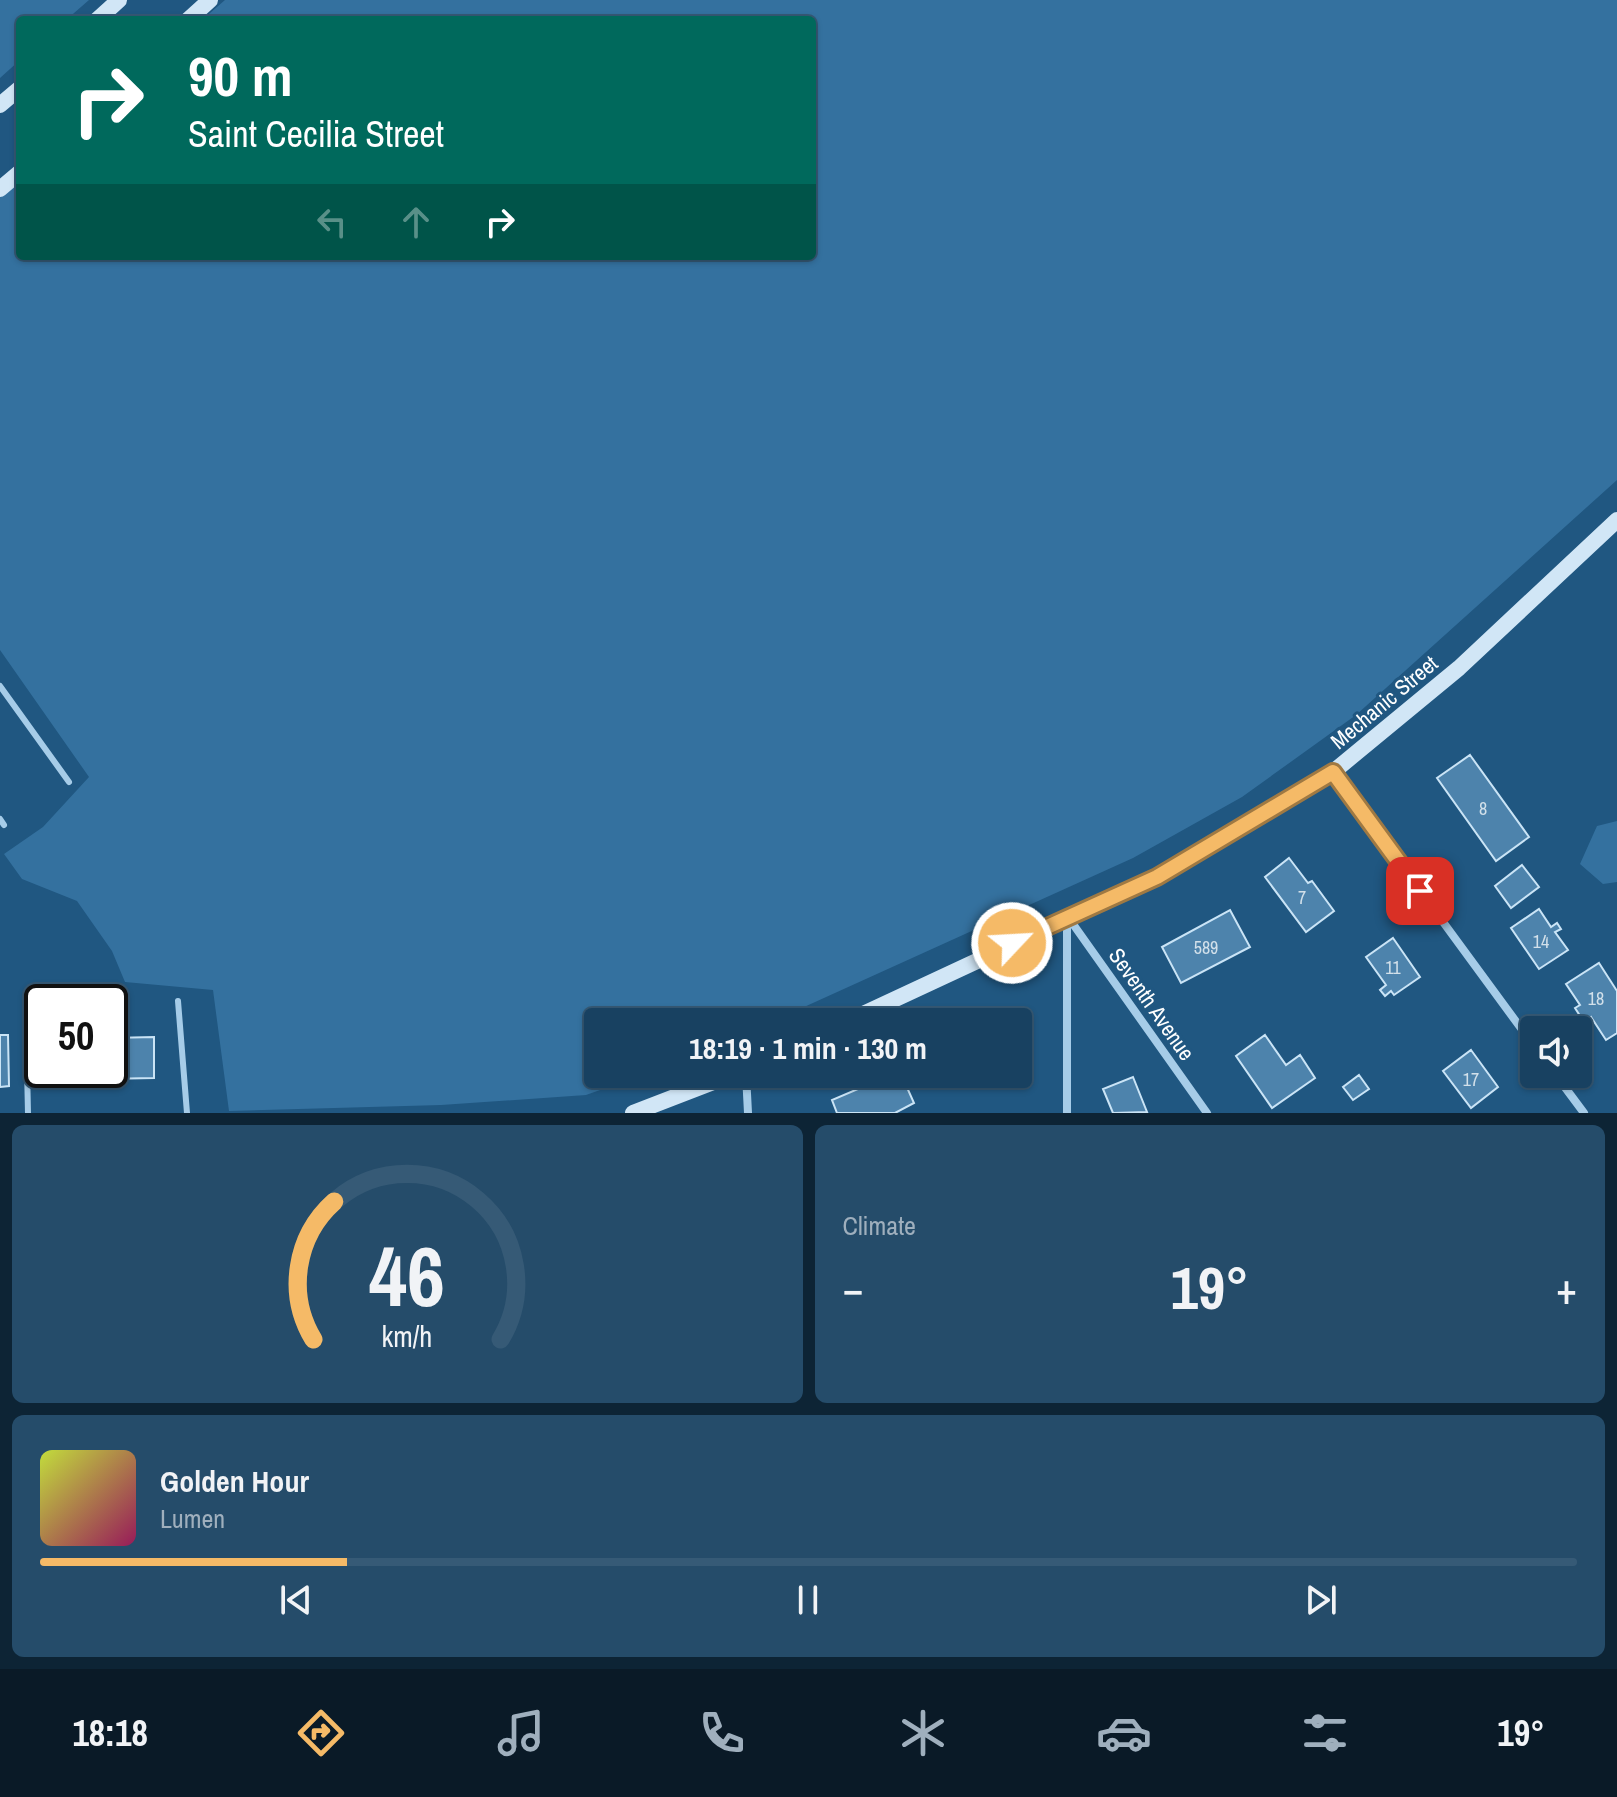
<!DOCTYPE html>
<html lang="en">
<head>
<meta charset="utf-8">
<style>
  :root { --surface:#184161; --page:#254c6a; --text:#f1f3f6; --muted:#9fafbd; --line:#365a76; --accent:#f5ba67 }
  body { margin:0; font-family:"Archivo Narrow",sans-serif; background:var(--page); color:var(--text); height:100vh; display:flex; flex-direction:column; font-size:30px; white-space:nowrap }
  * { box-sizing:border-box; margin:0 }
  p { font-size:26px; color:var(--muted) }
  .icon { flex:none; width:44px; height:44px; fill:none; stroke:currentColor; stroke-width:2; stroke-linecap:round; stroke-linejoin:round }
  .map { position:relative; height:1113px; overflow:hidden }
  .side { display:flex; flex-direction:column; gap:12px; padding:12px; background:#0d2435; flex:1 }
  .side>* { flex:none }
  .top-card { position:absolute; left:16px; top:16px; width:800px; height:244px; border-radius:8px; box-shadow:0 2px 6px #0004,0 0 0 2px var(--line); background:#00695c; color:#fff; overflow:hidden }
  .buttons { position:absolute; left:1520px; top:1016px; display:grid; gap:16px }
  .buttons a { display:grid; place-items:center; width:72px; height:72px; border-radius:8px; background:var(--surface); box-shadow:0 2px 6px #0004,0 0 0 2px var(--line); font-size:40px }
  .speed { position:absolute; left:24px; top:984px; display:flex; gap:16px; font-size:40px; font-weight:700; text-align:center }
  .speed>* { display:grid; place-content:center; width:104px; height:104px; border-radius:50%; background:var(--surface); box-shadow:0 2px 6px #0004,0 0 0 2px var(--line); line-height:1 }
  .speed .limit { border:4px solid #111; border-radius:12px; background:#fff; color:#111 }
  .pin { position:absolute; display:grid; place-items:center; width:68px; height:68px; color:#fff; margin:-34px; border-radius:16px; box-shadow:0 4px 12px #0006 }
  .me { position:absolute; width:88px; margin:-44px; rotate:65deg; stroke-linejoin:round; filter:drop-shadow(0 0 6px #0008) }
  .turn { display:flex; align-items:center; gap:28px; height:168px; padding:0 40px; font-size:36px }
  .turn .icon { width:104px; height:104px; stroke-width:2.5 }
  .turn b { display:block; font-size:56px; line-height:68px }
  .lanes { display:flex; align-items:center; height:76px; padding:0 40px; background:#0003; justify-content:center; gap:40px; direction:ltr }
  .lanes .off { opacity:.35 }
  .big { font-size:60px; font-weight:700; line-height:1.1 }
  .side .card { flex:1; display:flex; flex-direction:column; justify-content:center; gap:12px; min-width:0; padding:0 28px; border-radius:12px; background:var(--page) }
  .side .dial { align-items:center; gap:0 }
  .dial svg { height:208px; overflow:visible; fill:none; stroke:var(--line); stroke-width:7; stroke-linecap:round; text-anchor:middle }
  .dial text { fill:var(--text); stroke:none }
  .song { display:flex; align-items:center; gap:24px }
  .cover { width:96px; height:96px; border-radius:12px; background:linear-gradient(135deg,hsl(70 70% 55%),hsl(330 70% 35%)) }
  .played { height:8px; border-radius:4px; background:linear-gradient(90deg,var(--accent) 20%,var(--line) 20%) }
  .keys { display:flex; justify-content:space-around; direction:ltr }
  .heat { display:flex; justify-content:space-between; align-items:center; font-size:44px; direction:ltr }
  .side .tiles { flex:1; display:grid; gap:12px; grid-template-columns:1fr 1fr }
  .card:last-child { grid-column:span 2 }
  .trip { position:absolute; left:584px; top:1008px; width:448px; height:80px; border-radius:8px; background:var(--surface); box-shadow:0 2px 6px #0004,0 0 0 2px var(--line); font-weight:700; line-height:80px; text-align:center }
  .tab-bar { display:flex; height:128px; justify-content:space-around; align-items:center; background:#0a1a27; color:var(--muted) }
  .tab-bar .icon { width:56px; height:56px }
  .tab-bar .selected { color:var(--accent) }
  .tab-bar b { font-size:36px; color:var(--text) }
  .map>svg:first-child { display:block }
  .green { fill:#34719f }
  .building { fill:#4d83ac; stroke:#cae4f6; stroke-width:2 }
  .lines { fill:none; stroke-linecap:round; stroke-linejoin:round }
  .service { stroke:#a6cce8; stroke-width:6 }
  .minor { stroke:#a6cce8; stroke-width:8 }
  .secondary { stroke:#d1e6f6; stroke-width:16 }
  .route-casing { stroke:#9f7943; stroke-width:20 }
  .route { stroke:#f5ba67; stroke-width:14 }
  .labels { text-anchor:middle; dominant-baseline:central; stroke-width:6; stroke-linejoin:round; paint-order:stroke }
  .number-label { font-size:18px; fill:#d2e0ea }
  .street-label { font-size:22px; fill:#fff; stroke:#205781 }
</style>
</head>
<body>
<div class="map">
<svg width="1617" height="1113" viewBox="0 0 1617 1113">
  <rect width="100%" height="100%" fill="#205781"/>
  <path class="green" d="M 0,0 L 89,0 L 66,20 L 20,20 L 20,60 L 0,78 Z
    M 225,0 L 1617,0 L 1617,480 L 1356,715 L 1242,797 L 1133,858 L 771,1022 L 598,1022 L 598,1074 L 645,1074 L 586,1095 L 441,1105 L 229,1111 L 213,990 L 125,982 L 112,951 L 77,901 L 22,879 L 4,854 L 43,827 L 89,777 L 0,650 L 0,197 L 20,179 L 20,256 L 812,256 L 812,20 L 202,20 Z
    M 1617,821 L 1617,882 L 1603,884 L 1580,864 L 1597,826 Z"/>
  <path class="building" d="M 1470,755 L 1529,837 L 1496,861 L 1437,778 Z
    M 1289,858 L 1308,883 L 1312,881 L 1334,911 L 1306,932 L 1265,877 Z
    M 1522,865 L 1539,887 L 1511,908 L 1495,886 Z
    M 1539,909 L 1551,927 L 1557,923 L 1561,929 L 1555,932 L 1568,950 L 1539,969 L 1511,928 Z
    M 1230,910 L 1250,947 L 1181,983 L 1162,947 Z
    M 1393,938 L 1420,977 L 1394,995 L 1391,991 L 1385,996 L 1380,990 L 1386,985 L 1366,957 Z
    M 1599,963 L 1617,991 L 1617,1033 L 1606,1040 L 1591,1017 L 1584,1022 L 1575,1008 L 1580,1005 L 1566,984 Z
    M 0,1035 L 8,1035 L 9,1086 L 0,1087 Z
    M 1265,1035 L 1286,1065 L 1300,1055 L 1315,1078 L 1272,1108 L 1236,1056 Z
    M 154,1037 L 154,1078 L 103,1079 L 104,1083 L 65,1084 L 64,1070 L 110,1070 L 110,1038 Z
    M 1471,1050 L 1498,1087 L 1471,1108 L 1443,1071 Z
    M 893,1074 L 901,1074 L 914,1103 L 895,1113 L 837,1113 L 832,1100 Z
    M 1359,1075 L 1369,1089 L 1353,1100 L 1343,1087 Z
    M 1133,1077 L 1147,1112 L 1113,1113 L 1103,1089 Z"/>
  <g class="lines">
    <path class="service" d="M 0,686 L 69,782
      M 0,819 L 4,825
      M 178,1001 L 187,1113
      M 26,1021 L 28,1113"/>
    <path class="minor" d="M 1333,772 L 1534,1046
      M 1068,917 L 1207,1113
      M 746,1074 L 748,1113
      M 1555,1074 L 1584,1113
      M 1067,1113 L 1067,918"/>
    <path class="secondary" d="M 97,20 L 119,0
      M 188,20 L 210,0
      M 0,105 L 20,88
      M 0,189 L 20,172
      M 846,1022 L 1157,877 L 1333,772 L 1459,668 L 1617,520
      M 633,1113 L 734,1074"/>
  </g>
  <g class="lines">
    <defs>
      <path id="route" d="M 1012,943 L 1157,877 L 1333,772 L 1420,891"/>
    </defs>
    <use href="#route" class="route-casing"/>
    <use href="#route" class="route"/>
  </g>
  <g class="labels">
    <g class="number-label">
      <text x="1483" y="808">8</text>
      <text x="1302" y="897">7</text>
      <text x="1541" y="941">14</text>
      <text x="1206" y="947">589</text>
      <text x="1393" y="967">11</text>
      <text x="1596" y="998">18</text>
      <text x="1471" y="1079">17</text>
    </g>
    <g class="street-label">
      <text transform="translate(1384 702) rotate(-40)">Mechanic Street</text>
      <text transform="translate(1152 1004) rotate(55)">Seventh Avenue</text>
    </g>
  </g>
</svg>
<div class="buttons">
<a><svg class="icon" aria-label="sound" viewBox="0 0 24 24"><path d="M4 9h4l5-4v14l-5-4H4zM17 9q2 3 0 6"/></svg></a>
</div>
<div class="speed"><div class="limit">50</div></div>
<div class="pin" style="left:1420px;top:891px;background:#d93025"><svg class="icon" aria-label="arrive" viewBox="0 0 24 24"><path d="M6 21V4h12l-3 4 3 4H6"/></svg></div>
<svg class="me" style="left:1012px;top:943px" viewBox="-20 -20 40 40"><circle r="17" fill="#f5ba67" stroke="#fff" stroke-width="3"/><path d="M0-11L8 9 0 5-8 9z" fill="#fff"/></svg>
<div class="trip">18:19 · 1 min · 130 m</div>
<div class="top-card">
<div class="turn"><svg class="icon" aria-label="right" viewBox="0 0 24 24"><path d="M7 20v-9h11M14 6l5 5-5 5"/></svg><div><b>90 m</b>Saint Cecilia Street</div></div>
<div class="lanes"><svg class="icon off" aria-label="left" viewBox="0 0 24 24"><path d="M17 20v-9H6M10 6l-5 5 5 5"/></svg><svg class="icon off" aria-label="ahead" viewBox="0 0 24 24"><path d="M12 20V5M6 11l6-6 6 6"/></svg><svg class="icon" aria-label="right" viewBox="0 0 24 24"><path d="M7 20v-9h11M14 6l5 5-5 5"/></svg></div>
</div>
</div>
<section class="side">
<div class="tiles">
<div class="card dial"><svg viewBox="0 0 100 80">
<path d="M14 69A42 42 0 1 1 86 69"/>
<path d="M14 69A42 42 0 0 1 22 16" stroke="#f5ba67"/>
<text x="50" y="56" font-size="32" font-weight="700">46</text>
<text x="50" y="72" font-size="11">km/h</text>
</svg></div>
<div class="card"><p>Climate</p>
<div class="heat"><a>−</a><b class="big">19°</b><a>+</a></div>
</div>
<div class="card">
<div class="song"><i class="cover"></i><div><b>Golden Hour</b><p>Lumen</p></div></div>
<div class="played"></div>
<div class="keys"><svg class="icon" aria-label="previous" viewBox="0 0 24 24"><path d="M18 5L8 12l10 7zM5 5v14"/></svg><svg class="icon" aria-label="pause" viewBox="0 0 24 24"><path d="M8 5v14M16 5v14"/></svg><svg class="icon" aria-label="next" viewBox="0 0 24 24"><path d="M6 5l10 7-10 7zM19 5v14"/></svg></div>
</div>
</div>
</section>
<nav class="tab-bar">
<b>18:18</b>
<svg class="icon selected" aria-label="directions" viewBox="0 0 24 24"><path d="M12 3l9 9-9 9-9-9zM9 14v-3h6M13 9l2 2-2 2"/></svg>
<svg class="icon" aria-label="music" viewBox="0 0 24 24"><path d="M9 18V5l10-2v13"/><circle cx="6" cy="18" r="3"/><circle cx="16" cy="16" r="3"/></svg>
<svg class="icon" aria-label="phone" viewBox="0 0 24 24"><path d="M5 4h4l2 5-3 2q2 4 5 5l2-3 5 2v4C11 20 4 13 5 4z"/></svg>
<svg class="icon" aria-label="climate" viewBox="0 0 24 24"><path d="M12 3v18M4 7l16 10M4 17L20 7"/></svg>
<svg class="icon" aria-label="car" viewBox="0 0 24 24"><path d="M5 17H2v-5l4-1 3-4h7l3 4 3 1v5h-3M9 17h6M6 11h13"/><circle cx="7" cy="17" r="2"/><circle cx="17" cy="17" r="2"/></svg>
<svg class="icon" aria-label="filters" viewBox="0 0 24 24"><path d="M4 7h16M4 17h16"/><circle cx="9" cy="7" r="2"/><circle cx="15" cy="17" r="2"/></svg>
<b>19°</b>
</nav>
</body>
</html>
